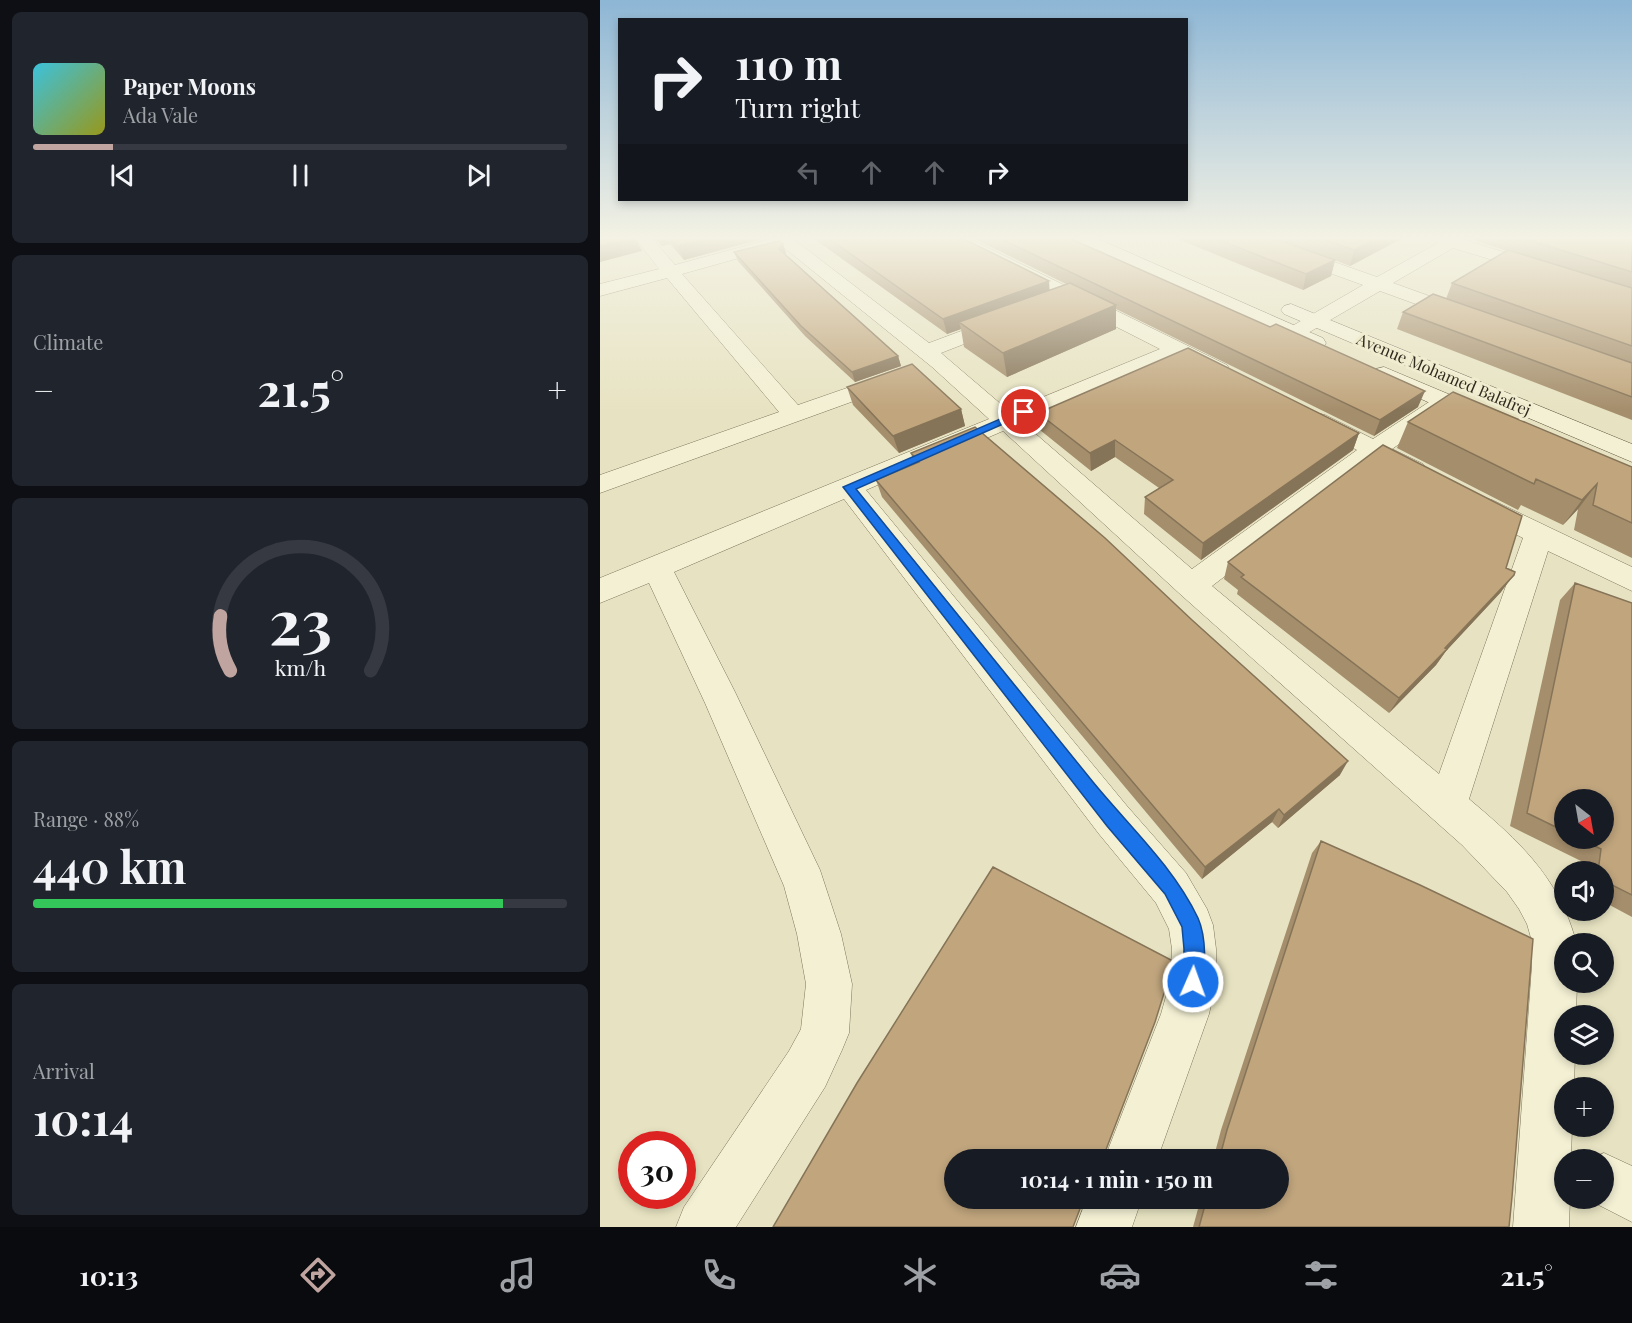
<!DOCTYPE html>
<html lang="en">
<head>
<meta charset="utf-8">
<style>
  :root { --surface:#171b24; --page:#20242c; --text:#f1f3f6; --muted:#9ea1a6; --line:#363941; --accent:#c0a49f }
  body { margin:0; font-family:"Playfair Display",serif; background:var(--page); color:var(--text); height:100vh; display:flex; flex-direction:column; font-size:22px; white-space:nowrap }
  * { box-sizing:border-box; margin:0 }
  p { font-size:20px; color:var(--muted) }
  .icon { flex:none; width:33px; height:33px; fill:none; stroke:currentColor; stroke-width:2; stroke-linecap:round; stroke-linejoin:round }
  .map { position:relative; flex:1; overflow:hidden }
  .panel { display:flex; flex-direction:column; gap:12px; padding:12px; background:#0d0f14; width:600px }
  .panel>* { flex:none }
  .banner { position:absolute; left:18px; top:18px; width:570px; height:183px; border-radius:0px; box-shadow:0 3px 9px #0003; background:#171b24; color:var(--text); overflow:hidden }
  .needle { width:39px; rotate:149deg }
  .controls { position:absolute; left:954px; top:789px; display:grid; gap:12px }
  .controls a { display:grid; place-items:center; width:60px; height:60px; border-radius:50%; background:var(--surface); box-shadow:0 3px 9px #0003; font-size:30px }
  .speed { position:absolute; left:18px; top:1131px; display:flex; gap:12px; font-size:30px; font-weight:700; text-align:center }
  .speed>* { display:grid; place-content:center; width:78px; height:78px; border-radius:50%; background:var(--surface); box-shadow:0 3px 9px #0003; line-height:1 }
  .speed .limit { border:9px solid #d22; background:#fff; color:#111 }
  .pin { position:absolute; display:grid; place-items:center; width:51px; height:51px; color:#fff; margin:-26px; border:3px solid #fff; border-radius:50%; box-shadow:0 2px 6px #0007 }
  .me { position:absolute; width:66px; margin:-33px; rotate:2deg; stroke-linejoin:round; filter:drop-shadow(0 0 4px #0008) }
  .turn { display:flex; align-items:center; gap:21px; height:126px; padding:0 18px; font-size:27px }
  .turn .icon { width:78px; height:78px; stroke-width:2.5 }
  .turn b { display:block; font-size:42px; line-height:51px }
  .lanes { display:flex; align-items:center; height:57px; padding:0 18px; background:#0003; justify-content:center; gap:30px; direction:ltr }
  .lanes .off { opacity:.35 }
  .big { font-size:45px; font-weight:700; line-height:1.1 }
  .panel .widget { flex:1; display:flex; flex-direction:column; justify-content:center; gap:9px; min-width:0; padding:0 21px; border-radius:9px; background:var(--page) }
  .panel .dial { align-items:center; gap:0 }
  .dial svg { height:156px; overflow:visible; fill:none; stroke:var(--line); stroke-width:7; stroke-linecap:round; text-anchor:middle }
  .dial text { fill:var(--text); stroke:none }
  .song { display:flex; align-items:center; gap:18px }
  .cover { width:72px; height:72px; border-radius:9px; background:linear-gradient(135deg,hsl(190 70% 55%),hsl(60 70% 35%)) }
  .played { height:6px; border-radius:3px; background:linear-gradient(90deg,var(--accent) 15%,var(--line) 15%) }
  .keys { display:flex; justify-content:space-around; direction:ltr }
  .heat { display:flex; justify-content:space-between; align-items:center; font-size:33px; direction:ltr }
  .charge { height:9px; border-radius:4px; background:linear-gradient(90deg,#34c759 88%,var(--line) 0) }
  .trip { position:absolute; left:344px; top:1149px; width:345px; height:60px; border-radius:30px; background:var(--surface); box-shadow:0 3px 9px #0003; font-weight:700; line-height:60px; text-align:center }
  .tab-bar { display:flex; height:96px; justify-content:space-around; align-items:center; background:#090b0e; color:var(--muted) }
  .tab-bar .icon { width:42px; height:42px }
  .tab-bar .on { color:var(--accent) }
  .tab-bar b { font-size:27px; color:var(--text) }
  main { display:flex; flex:1; min-height:0 }
  .map>svg:first-child { display:block }
  .lines { fill:none; stroke-linecap:round; stroke-linejoin:round }
  .street-casing { stroke:#7e755c; stroke-width:1 }
  .secondary-casing { stroke:#60563f; stroke-width:1 }
  .street { fill:#f3f0d4; fill-rule:evenodd }
  .secondary { fill:#f3f0d4; fill-rule:evenodd }
  .wall { fill:#a58e6c; fill-rule:evenodd }
  .shaded-wall { fill:#867458 }
  .building { fill:#c0a57d; stroke:#867458; stroke-width:1.5 }
  .route { fill:#1a73e8; stroke:#114b97; stroke-width:1.5 }
  .labels { text-anchor:middle; dominant-baseline:central; stroke-width:6; stroke-linejoin:round; paint-order:stroke }
  .far-street-label { font-size:16px; fill:#302a1e; stroke:#efecd0 }
</style>
</head>
<body>
<main>
<section class="panel">
<div class="widget">
<div class="song"><i class="cover"></i><div><b>Paper Moons</b><p>Ada Vale</p></div></div>
<div class="played"></div>
<div class="keys"><svg class="icon" aria-label="previous" viewBox="0 0 24 24"><path d="M18 5L8 12l10 7zM5 5v14"/></svg><svg class="icon" aria-label="pause" viewBox="0 0 24 24"><path d="M8 5v14M16 5v14"/></svg><svg class="icon" aria-label="next" viewBox="0 0 24 24"><path d="M6 5l10 7-10 7zM19 5v14"/></svg></div>
</div>
<div class="widget"><p>Climate</p>
<div class="heat"><a>−</a><b class="big">21.5°</b><a>+</a></div>
</div>
<div class="widget dial"><svg viewBox="0 0 100 80">
<path d="M14 69A42 42 0 1 1 86 69"/>
<path d="M14 69A42 42 0 0 1 9 41" stroke="#c0a49f"/>
<text x="50" y="56" font-size="32" font-weight="700">23</text>
<text x="50" y="72" font-size="11">km/h</text>
</svg></div>
<div class="widget"><p>Range · 88%</p><b class="big">440 km</b><div class="charge"></div></div>
<div class="widget"><p>Arrival</p><b class="big">10:14</b></div>
</section>
<div class="map">
<svg width="1032" height="1227" viewBox="0 0 1032 1227">
  <rect width="100%" height="100%" fill="#e7e3c2"/>
  <g class="lines">
    <defs>
      <path id="street" d="M 35,238 L 52,238 L 75,265 L 174,238 L 192,238 L 329,343 L 396,318 L 410,318 L 413,322 L 410,326 L 341,353 L 409,411 L 560,349 L 349,242 L 347,238 L 368,238 L 627,365 L 630,370 L 627,375 L 619,377 L 611,375 L 576,357 L 423,423 L 592,569 L 757,450 L 709,425 L 705,420 L 709,415 L 717,413 L 725,415 L 773,439 L 832,400 L 840,398 L 848,400 L 852,405 L 848,410 L 792,449 L 823,464 L 827,470 L 823,476 C 806,480 791,468 776,461 L 612,586 L 839,774 L 923,538 L 872,512 L 868,506 L 872,500 L 882,497 L 892,500 L 1032,567 L 1032,591 L 948,551 L 869,799 C 919,841 957,876 975,938 L 976,944 L 964,944 L 964,982 L 977,982 L 976,1016 L 964,1016 L 964,1054 L 975,1054 L 974,1088 L 964,1088 L 964,1126 L 972,1126 L 971,1160 L 964,1160 L 964,1198 L 970,1198 L 969,1227 L 913,1227 L 932,965 L 931,938 L 927,924 L 919,909 L 907,892 L 862,845 L 580,594 L 403,431 L 266,490 L 527,806 L 586,873 L 607,909 L 613,925 L 616,949 L 616,982 L 609,1014 L 557,1160 L 504,1160 L 561,1014 L 570,982 L 572,949 L 569,929 L 556,903 L 499,834 L 244,499 L 74,572 L 135,692 L 220,870 L 241,934 L 252,984 L 249,1033 L 242,1050 L 225,1087 L 136,1227 L 76,1227 L 84,1207 L 189,1051 L 201,1029 L 206,984 L 197,934 L 184,886 L 105,703 L 49,583 L 0,603 L 0,578 L 389,419 L 332,367 L 182,246 L 82,274 L 198,405 L 290,373 L 298,375 L 301,380 L 298,385 L 0,493 L 0,475 L 179,412 L 67,278 L 0,296 L 0,284 L 59,269 Z
        M 642,238 L 666,238 L 777,277 L 838,243 L 832,238 L 866,238 L 865,240 L 945,265 L 948,269 L 945,273 L 939,274 L 853,248 L 793,283 L 871,311 L 874,315 L 871,319 L 857,319 L 780,291 L 701,337 L 687,337 L 684,333 L 687,329 L 763,285 L 644,242 Z
        M 1004,1153 L 1032,1166 L 1032,1222 L 985,1198 L 1004,1198 L 1004,1160 L 988,1160 Z
        M 487,1198 L 542,1198 L 532,1227 L 476,1227 Z"/>
      <path id="secondary" d="M 472,238 L 496,238 L 723,338 L 726,343 L 723,348 L 715,350 L 707,348 L 475,242 Z
        M 691,304 L 1032,444 L 1032,462 L 684,314 L 681,310 L 684,306 Z
        M 784,367 L 891,412 L 894,417 L 891,422 L 882,424 L 873,422 L 776,379 L 773,374 L 776,369 Z"/>
    </defs>
    <use href="#street" class="street-casing"/>
    <use href="#secondary" class="secondary-casing"/>
    <use href="#street" class="street"/>
    <use href="#secondary" class="secondary"/>
  </g>
  <path class="wall" d="M 54,238 L 165,238 L 84,260 L 70,244 L 62,246 Z
    M 213,238 L 362,238 L 450,290 L 466,284 L 373,238 L 469,238 L 818,407 L 774,436 L 516,309 L 516,329 L 407,377 L 364,347 L 361,329 L 347,334 Z
    M 575,238 L 803,238 L 750,266 L 735,260 L 731,276 L 703,290 Z
    M 868,238 L 1032,238 L 1032,420 L 797,329 L 803,312 L 846,299 L 852,283 L 907,251 Z
    M 134,252 L 186,253 L 185,254 L 298,356 L 301,366 L 255,382 L 205,336 L 138,261 Z
    M 247,387 L 361,409 L 365,426 L 299,453 L 253,405 Z
    M 438,413 L 759,433 L 753,450 L 601,560 L 544,514 L 545,497 L 559,488 L 515,457 L 491,471 L 440,430 Z
    M 808,422 L 1032,467 L 1032,558 L 974,530 L 978,509 L 963,525 L 921,505 L 918,510 L 797,448 Z
    M 311,453 L 740,775 L 678,828 L 672,822 L 602,879 L 282,497 L 276,480 L 314,464 Z
    M 628,562 L 906,568 L 901,592 L 846,651 L 836,665 L 789,713 L 637,594 L 638,590 L 624,579 Z
    M 975,583 L 1032,603 L 1032,917 L 1004,902 L 1004,872 L 979,872 L 981,861 L 910,826 L 960,600 ZM 964,800 L 1004,838 L 964,838 Z
    M 721,841 L 909,1227 L 593,1227 L 601,1198 L 678,1198 L 678,1160 L 613,1160 L 621,1130 L 712,853 Z"/>
  <path class="shaded-wall" d="M 30,238 L 35,238 L 42,251 L 0,262 L 0,246 Z
    M 58,238 L 67,238 L 70,244 L 62,246 Z
    M 107,238 L 165,238 L 84,260 L 77,246 Z
    M 778,238 L 803,238 L 750,266 L 754,250 Z
    M 183,244 L 186,253 L 182,258 L 179,249 Z
    M 735,260 L 731,276 L 703,290 L 706,274 Z
    M 449,281 L 450,296 L 359,322 L 361,329 L 347,334 L 343,319 Z
    M 516,305 L 516,329 L 407,377 L 403,353 Z
    M 298,356 L 301,366 L 255,382 L 252,372 Z
    M 825,391 L 818,407 L 774,436 L 780,420 Z
    M 361,409 L 365,426 L 299,453 L 293,436 Z
    M 759,433 L 753,450 L 601,560 L 603,543 Z
    M 515,440 L 515,457 L 491,471 L 490,453 Z
    M 997,484 L 978,509 L 963,525 L 982,500 Z
    M 914,575 L 901,592 L 846,651 L 836,665 L 789,713 L 799,698 Z
    M 748,761 L 740,775 L 678,828 L 684,815 Z
    M 679,809 L 672,822 L 602,879 L 605,867 Z"/>
  <path class="building" d="M 0,238 L 30,238 L 0,246 Z
    M 70,238 L 107,238 L 77,246 Z
    M 228,238 L 362,238 L 449,281 L 343,319 Z
    M 399,238 L 469,238 L 670,327 L 676,324 L 825,391 L 780,420 Z
    M 614,238 L 672,238 L 735,260 L 706,274 Z
    M 719,238 L 778,238 L 754,250 Z
    M 922,238 L 1032,238 L 1032,272 Z
    M 179,241 L 183,244 L 179,249 L 298,356 L 252,372 L 201,326 L 134,252 Z
    M 908,250 L 1032,288 L 1032,346 L 852,283 Z
    M 470,283 L 516,305 L 403,353 L 359,322 Z
    M 833,294 L 1032,363 L 1032,397 L 803,312 Z
    M 588,348 L 759,433 L 603,543 L 545,497 L 573,480 L 515,440 L 490,453 L 438,413 Z
    M 312,364 L 361,409 L 293,436 L 247,387 Z
    M 853,392 L 1032,467 L 1032,523 L 993,505 L 997,484 L 982,500 L 936,479 L 934,484 L 808,422 Z
    M 375,427 L 505,538 L 592,620 L 748,761 L 684,815 L 679,809 L 605,867 L 276,480 L 319,462 L 311,453 Z
    M 783,445 L 922,516 L 906,568 L 915,572 L 914,575 L 845,648 L 847,649 L 799,698 L 641,577 L 644,575 L 628,562 Z
    M 975,583 L 1032,603 L 1032,895 L 1004,881 L 1004,872 L 998,872 L 1001,849 L 979,838 L 1004,838 L 1004,800 L 964,800 L 964,831 L 927,813 Z
    M 721,841 L 820,885 L 933,939 L 912,1197 L 909,1227 L 599,1227 L 607,1198 L 678,1198 L 678,1160 L 619,1160 L 627,1130 Z
    M 393,867 L 571,960 L 570,974 L 555,1022 L 502,1160 L 354,1160 L 354,1198 L 487,1198 L 483,1201 L 473,1227 L 173,1227 L 257,1083 Z"/>
  <linearGradient id="sky" x2="0" y2="1"><stop stop-color="#8db6d5"/><stop offset="0.58" stop-color="#f4f2e4"/><stop offset="1" stop-color="#f4f2e4" stop-opacity="0"/></linearGradient>
  <rect width="1032" height="410" fill="url(#sky)"/>
  <path class="route" d="M 421,410 L 430,412 L 256,489 C 335,586 414,684 493,782 C 529,826 573,866 598,918 C 606,936 607,971 600,989 L 593,992 L 586,989 L 583,982 L 584,949 L 582,927 L 565,894 L 507,826 L 243,487 Z"/>
  <g class="labels">
    <g class="far-street-label">
      <text transform="translate(844 374) rotate(23)">Avenue Mohamed Balafrej</text>
    </g>
  </g>
</svg>
<div class="controls">
<a><svg class="needle" viewBox="-14 -14 28 28"><path d="M0-13l5 13h-10z" fill="#e53935"/><path d="M0 13l5-13h-10z" fill="#9ea1a6"/></svg></a>
<a><svg class="icon" aria-label="sound" viewBox="0 0 24 24"><path d="M4 9h4l5-4v14l-5-4H4zM17 9q2 3 0 6"/></svg></a>
<a><svg class="icon" aria-label="search" viewBox="0 0 24 24"><circle cx="10" cy="10" r="6"/><path d="M15 15l6 6"/></svg></a>
<a><svg class="icon" aria-label="layers" viewBox="0 0 24 24"><path d="M12 4l9 5-9 5-9-5zM3 14l9 5 9-5"/></svg></a>
<a>+</a>
<a>−</a>
</div>
<div class="speed"><div class="limit">30</div></div>
<div class="pin" style="left:424px;top:412px;background:#d93025"><svg class="icon" aria-label="arrive" viewBox="0 0 24 24"><path d="M6 21V4h12l-3 4 3 4H6"/></svg></div>
<svg class="me" style="left:593px;top:982px" viewBox="-20 -20 40 40"><circle r="17" fill="#1a73e8" stroke="#fff" stroke-width="3"/><path d="M0-11L8 9 0 5-8 9z" fill="#fff"/></svg>
<div class="trip">10:14 · 1 min · 150 m</div>
<div class="banner">
<div class="turn"><svg class="icon" aria-label="right" viewBox="0 0 24 24"><path d="M7 20v-9h11M14 6l5 5-5 5"/></svg><div><b>110 m</b>Turn right</div></div>
<div class="lanes"><svg class="icon off" aria-label="left" viewBox="0 0 24 24"><path d="M17 20v-9H6M10 6l-5 5 5 5"/></svg><svg class="icon off" aria-label="ahead" viewBox="0 0 24 24"><path d="M12 20V5M6 11l6-6 6 6"/></svg><svg class="icon off" aria-label="ahead" viewBox="0 0 24 24"><path d="M12 20V5M6 11l6-6 6 6"/></svg><svg class="icon" aria-label="right" viewBox="0 0 24 24"><path d="M7 20v-9h11M14 6l5 5-5 5"/></svg></div>
</div>
</div>
</main>
<nav class="tab-bar">
<b>10:13</b>
<svg class="icon on" aria-label="directions" viewBox="0 0 24 24"><path d="M12 3l9 9-9 9-9-9zM9 14v-3h6M13 9l2 2-2 2"/></svg>
<svg class="icon" aria-label="music" viewBox="0 0 24 24"><path d="M9 18V5l10-2v13"/><circle cx="6" cy="18" r="3"/><circle cx="16" cy="16" r="3"/></svg>
<svg class="icon" aria-label="phone" viewBox="0 0 24 24"><path d="M5 4h4l2 5-3 2q2 4 5 5l2-3 5 2v4C11 20 4 13 5 4z"/></svg>
<svg class="icon" aria-label="climate" viewBox="0 0 24 24"><path d="M12 3v18M4 7l16 10M4 17L20 7"/></svg>
<svg class="icon" aria-label="car" viewBox="0 0 24 24"><path d="M5 17H2v-5l4-1 3-4h7l3 4 3 1v5h-3M9 17h6M6 11h13"/><circle cx="7" cy="17" r="2"/><circle cx="17" cy="17" r="2"/></svg>
<svg class="icon" aria-label="filters" viewBox="0 0 24 24"><path d="M4 7h16M4 17h16"/><circle cx="9" cy="7" r="2"/><circle cx="15" cy="17" r="2"/></svg>
<b>21.5°</b>
</nav>
</body>
</html>
